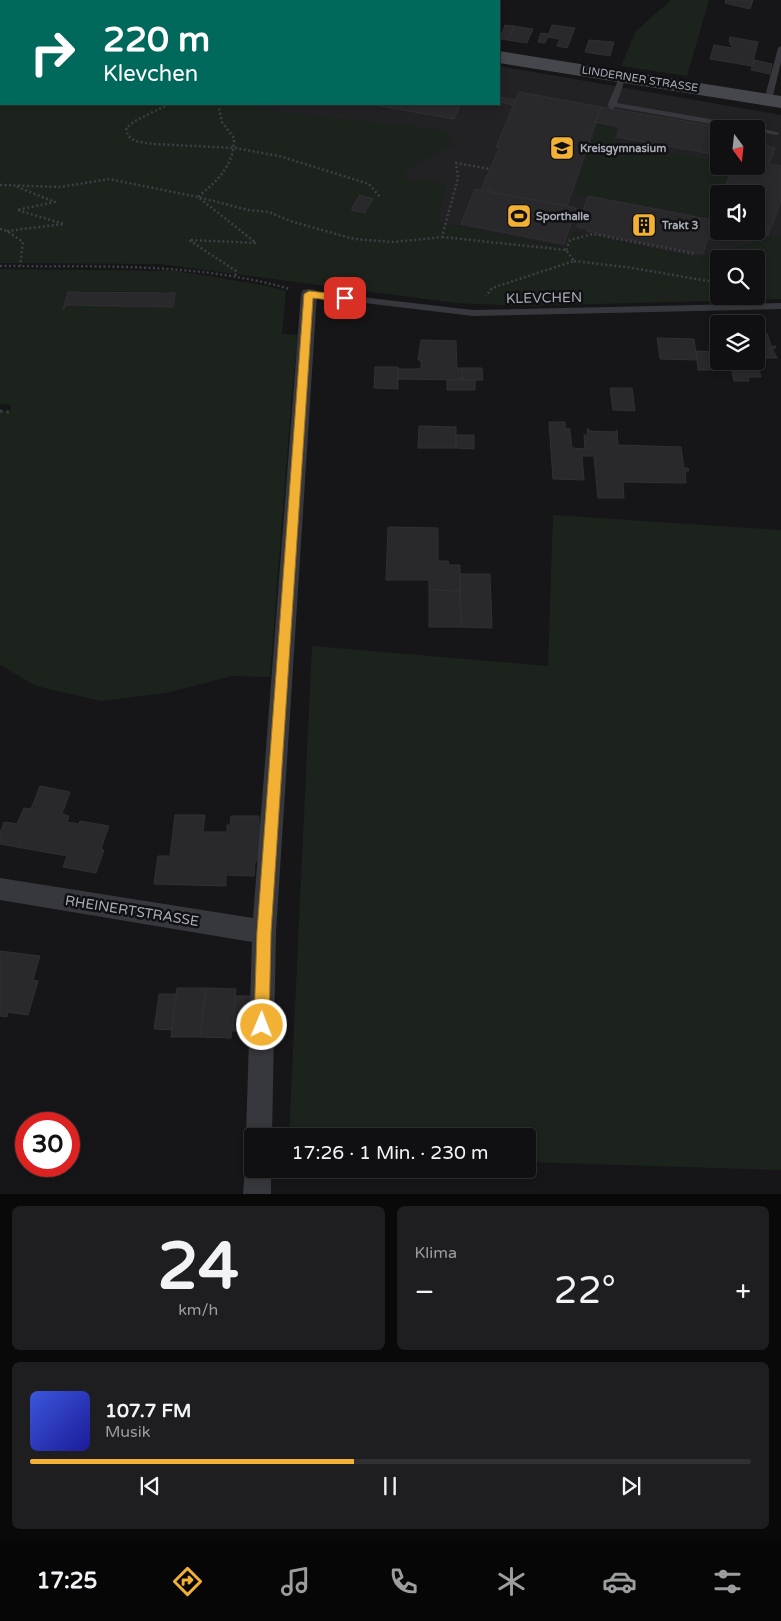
<!DOCTYPE html>
<html lang="de">
<head>
<meta charset="utf-8">
<style>
  :root { --surface:#101012; --page:#1e1e20; --text:#f1f3f6; --muted:#9c9d9f; --line:#303032; --accent:#f2b134 }
  body { margin:0; font-family:"Varela Round",sans-serif; background:var(--page); color:var(--text); height:100vh; display:flex; flex-direction:column; font-size:19px; white-space:nowrap }
  * { box-sizing:border-box; margin:0 }
  p { font-size:16px; color:var(--muted) }
  .icon { flex:none; width:28px; height:28px; fill:none; stroke:currentColor; stroke-width:2; stroke-linecap:round; stroke-linejoin:round }
  .map { position:relative; height:1194px; overflow:hidden }
  .panel { display:flex; flex-direction:column; gap:12px; padding:12px; background:#09090a; flex:1 }
  .panel>* { flex:none }
  .hud { position:absolute; left:0px; top:0px; width:500px; height:105px; box-shadow:0 2px 8px #0003,0 0 0 1px var(--line); background:#00695c; color:#fff; overflow:hidden }
  .needle { width:32px; rotate:165deg }
  .fabs { position:absolute; left:710px; top:120px; display:grid; gap:10px }
  .fabs a { display:grid; place-items:center; width:55px; height:55px; border-radius:5px; background:var(--surface); box-shadow:0 2px 8px #0003,0 0 0 1px var(--line); font-size:25px }
  .speed { position:absolute; left:15px; top:1112px; display:flex; gap:10px; font-size:25px; font-weight:700; text-align:center }
  .speed>* { display:grid; place-content:center; width:65px; height:65px; border-radius:50%; background:var(--surface); box-shadow:0 2px 8px #0003,0 0 0 1px var(--line); line-height:1 }
  .speed .limit { border:8px solid #d22; background:#fff; color:#111 }
  .pin { position:absolute; display:grid; place-items:center; width:42px; height:42px; color:#fff; margin:-21px; border-radius:10px; box-shadow:0 2px 8px #0006 }
  .me { position:absolute; width:55px; margin:-28px; rotate:1deg; stroke-linejoin:round; filter:drop-shadow(0 0 4px #0008) }
  .turn { display:flex; align-items:center; gap:18px; height:105px; padding:0 20px; font-size:22px }
  .turn .icon { width:65px; height:65px; stroke-width:2.5 }
  .turn b { display:block; font-size:35px; line-height:42px }
  .big { font-size:38px; font-weight:600; line-height:1.1 }
  .panel .tile { flex:1; display:flex; flex-direction:column; justify-content:center; gap:8px; min-width:0; padding:0 18px; border-radius:8px; background:var(--page) }
  .panel .dial { align-items:center; gap:0 }
  .dial b { font-size:65px; line-height:1 }
  .song { display:flex; align-items:center; gap:15px }
  .cover { width:60px; height:60px; border-radius:8px; background:linear-gradient(135deg,hsl(230 70% 55%),hsl(240 70% 35%)) }
  .played { height:5px; border-radius:2px; background:linear-gradient(90deg,var(--accent) 45%,var(--line) 45%) }
  .keys { display:flex; justify-content:space-around; direction:ltr }
  .heat { display:flex; justify-content:space-between; align-items:center; font-size:28px; direction:ltr }
  .panel .tiles { flex:1; display:grid; gap:12px; grid-template-columns:1fr 1fr }
  .tile:last-child { grid-column:span 2 }
  .trip { position:absolute; left:244px; top:1128px; width:292px; height:50px; border-radius:5px; background:var(--surface); box-shadow:0 2px 8px #0003,0 0 0 1px var(--line); font-weight:600; line-height:50px; text-align:center }
  .tabs { display:flex; height:80px; justify-content:space-around; align-items:center; background:#060607; color:var(--muted) }
  .tabs .icon { width:35px; height:35px }
  .tabs .on { color:var(--accent) }
  .tabs b { font-size:22px; color:var(--text) }
  .map>svg:first-child { display:block }
  .built { fill:#222225; fill-rule:evenodd }
  .green { fill:#1c231d; fill-rule:evenodd }
  .building { fill:#29292c; stroke:#303034 }
  .lines { fill:none; stroke-linecap:round; stroke-linejoin:round }
  .path-far1 { stroke:#3d3f44; stroke-width:2.5; stroke-dasharray:2 2.5; stroke-linecap:butt }
  .path { stroke:#3d3f44; stroke-width:3; stroke-dasharray:2.5 4; stroke-linecap:butt }
  .lane { fill:#37383d; fill-rule:evenodd }
  .street { fill:#37383d; fill-rule:evenodd }
  .secondary { fill:#45474d; fill-rule:evenodd }
  .route { fill:#f2b134; stroke:#9d7322 }
  .labels { text-anchor:middle; dominant-baseline:central; stroke-width:5; stroke-linejoin:round; paint-order:stroke }
  .far-street-label { font-size:11px; fill:#a8adb8; stroke:#111113 }
  .far-poi-label { font-size:11px; font-weight:bold; fill:#a8adb8; stroke:#111113; text-anchor:start }
  .street-label { font-size:14px; fill:#a8adb8; stroke:#111113 }
</style>
</head>
<body>
<div class="map">
<svg width="781" height="1194" viewBox="0 0 781 1194">
  <rect width="100%" height="100%" fill="#161618"/>
  <path class="built" d="M 499,66 L 781,115 L 781,236 L 698,258 L 573,232 L 568,248 L 438,222 L 248,108 L 253,104 L 499,104 ZM 719,129 L 756,129 L 756,166 L 719,166 ZM 719,194 L 756,194 L 756,231 L 719,231 Z"/>
  <path class="green" d="M 671,0 L 709,0 L 687,76 L 621,66 L 636,31 Z
    M 0,82 L 1,104 L 253,104 L 249,108 L 446,130 L 453,145 L 405,170 L 408,181 L 424,178 L 446,184 L 438,222 L 567,248 L 573,232 L 698,258 L 781,236 L 781,299 L 521,306 L 456,303 L 160,264 L 0,263 ZM 719,259 L 756,259 L 756,296 L 719,296 Z
    M 598,124 L 616,127 L 613,142 L 716,161 L 719,160 L 719,166 L 733,166 L 721,194 L 719,194 L 719,198 L 707,225 L 693,222 L 695,214 L 574,194 Z
    M 0,269 L 177,271 L 262,285 L 286,291 L 282,334 L 298,335 L 292,392 L 270,677 L 232,676 L 166,693 L 101,701 L 36,686 L 0,665 L 0,410 L 10,412 L 11,405 L 0,404 ZM 81,291 L 168,292 L 167,301 L 71,306 L 73,293 Z
    M 553,515 L 781,530 L 781,1170 L 528,1162 L 528,1136 L 289,1136 L 312,646 L 548,666 Z"/>
  <path class="building" d="M 726,0 L 753,0 L 750,9 L 725,3 Z
    M 505,25 L 514,26 L 508,40 L 500,39 Z
    M 552,25 L 575,28 L 567,48 L 557,46 L 560,39 L 548,37 Z
    M 514,26 L 533,29 L 527,43 L 508,40 Z
    M 541,33 L 549,34 L 545,43 L 538,42 Z
    M 730,37 L 758,42 L 752,66 L 710,59 L 714,45 L 732,48 L 733,45 L 730,45 L 731,42 L 729,42 Z
    M 589,40 L 614,42 L 610,56 L 585,52 Z
    M 754,60 L 772,64 L 770,74 L 751,70 Z
    M 519,92 L 601,107 L 567,206 L 481,190 L 499,148 L 496,147 Z
    M 499,97 L 516,100 L 514,105 L 499,102 Z
    M 369,104 L 461,104 L 454,119 Z
    M 601,107 L 725,128 L 719,129 L 718,155 L 617,137 L 620,127 L 595,122 Z
    M 756,143 L 775,148 L 769,164 L 781,166 L 781,201 L 771,228 L 756,224 L 756,194 L 722,194 L 733,166 L 756,166 Z
    M 475,189 L 576,208 L 564,244 L 461,224 Z
    M 360,195 L 373,199 L 365,211 L 366,213 L 351,210 L 353,209 L 353,206 Z
    M 588,196 L 712,220 L 710,226 L 719,228 L 719,231 L 743,234 L 744,231 L 756,231 L 756,224 L 770,228 L 768,235 L 746,241 L 723,235 L 707,240 L 703,254 L 587,231 L 588,229 L 577,227 Z
    M 719,202 L 719,228 L 710,226 Z
    M 68,292 L 175,293 L 173,307 L 66,305 L 63,310 Z
    M 756,333 L 767,333 L 771,346 L 775,346 L 776,348 L 772,348 L 777,358 L 756,358 Z
    M 657,338 L 694,339 L 697,360 L 660,359 Z
    M 421,340 L 456,341 L 457,368 L 462,368 L 463,380 L 398,379 L 398,369 L 421,369 L 421,360 L 418,360 Z
    M 696,351 L 716,352 L 719,370 L 698,370 Z
    M 756,360 L 761,377 L 748,377 L 749,381 L 734,381 L 730,361 Z
    M 375,367 L 398,367 L 398,389 L 374,388 Z
    M 462,368 L 482,368 L 483,380 L 463,380 Z
    M 457,379 L 475,380 L 475,390 L 447,390 L 447,380 Z
    M 610,388 L 632,388 L 635,411 L 613,410 Z
    M 549,422 L 565,422 L 565,428 L 570,429 L 572,448 L 585,449 L 584,435 L 588,435 L 587,429 L 589,429 L 589,431 L 615,432 L 617,430 L 618,445 L 681,447 L 684,468 L 688,468 L 689,471 L 685,471 L 686,483 L 623,482 L 624,498 L 598,498 L 594,456 L 582,456 L 584,480 L 553,479 Z
    M 419,426 L 456,427 L 456,448 L 418,448 Z
    M 456,435 L 474,435 L 474,449 L 456,448 Z
    M 388,527 L 438,528 L 438,561 L 448,561 L 449,565 L 460,565 L 460,591 L 429,590 L 429,580 L 386,580 Z
    M 460,574 L 490,574 L 492,628 L 461,627 Z
    M 429,590 L 460,591 L 461,627 L 429,627 Z
    M 40,786 L 70,792 L 62,814 L 69,816 L 67,822 L 79,824 L 80,821 L 109,826 L 101,849 L 104,850 L 96,873 L 63,867 L 67,856 L 0,844 L 0,833 L 4,822 L 17,824 L 24,808 L 31,809 Z
    M 175,815 L 205,815 L 203,832 L 227,832 L 227,825 L 230,825 L 231,816 L 259,816 L 259,826 L 270,826 L 266,861 L 255,861 L 254,876 L 226,875 L 226,886 L 154,884 L 158,856 L 170,856 Z
    M 0,951 L 40,956 L 33,980 L 38,981 L 28,1015 L 8,1012 L 7,1017 L 0,1016 Z
    M 177,988 L 206,988 L 200,1037 L 171,1037 Z
    M 206,988 L 236,989 L 231,1038 L 200,1037 Z
    M 159,994 L 176,994 L 172,1030 L 154,1029 Z
    M 235,996 L 253,996 L 250,1032 L 232,1031 Z"/>
  <g class="lines">
    <path class="path-far1" d="M 250,0 L 255,1
      M 169,104 L 135,121 L 126,128 L 128,136 L 135,141 L 153,144 L 235,148 L 279,156 L 369,184 L 380,197
      M 218,104 L 222,122 L 234,138 C 234,166 218,180 198,197 L 256,243 L 189,240 L 236,271 L 235,278
      M 0,185 L 60,187 L 109,179 L 198,197 L 248,210 L 269,212 L 290,221 L 354,239 L 394,242 L 442,237 L 458,178 L 456,163 L 490,169
      M 0,229 L 7,231 L 23,242 L 20,266
      M 7,231 L 64,224 L 17,210 L 55,202 L 15,186
      M 442,237 L 566,250 L 574,261 L 492,288 L 486,296
      M 566,250 L 570,240 L 593,234 L 696,254
      M 574,261 L 633,268 L 719,283
      M 0,266 C 97,267 196,262 290,289"/>
    <path class="path" d="M 0,411 L 10,412"/>
    <path class="lane" d="M 781,46 L 781,62 L 772,100 L 766,101 L 764,100 L 778,48 Z
      M 623,74 L 626,76 L 617,103 L 756,127 L 780,133 L 776,135 L 756,131 L 756,129 L 740,129 L 615,107 L 613,109 L 609,109 L 608,104 L 620,76 Z
      M 309,291 L 473,310 L 781,303 L 781,309 L 473,316 L 306,296 L 306,292 Z"/>
    <path class="street" d="M 309,289 L 315,290 L 317,294 L 276,932 L 272,1136 L 252,1136 L 252,1147 L 250,1145 L 246,1136 L 252,942 L 0,900 L 0,878 L 253,918 L 301,294 L 303,290 Z
      M 252,1158 L 252,1169 L 271,1169 L 271,1194 L 243,1194 L 245,1169 L 248,1159 Z"/>
    <path class="secondary" d="M 202,0 L 225,0 L 226,1 L 203,1 Z
      M 499,51 L 781,96 L 781,108 L 499,63 Z"/>
  </g>
  <path class="route" d="M 309,291 L 345,295 L 350,298 L 345,302 L 313,298 L 271,932 L 269,1025 L 267,1030 L 262,1032 L 256,1030 L 254,1025 L 257,932 L 304,294 Z"/>
  <defs>
    <symbol id="school-square" viewBox="-11 -11 22 22"><rect x="-9" y="-9" width="18" height="18" rx="4" fill="#f2b134" stroke="#111113"/><path d="M0-5L7-2L0 1L-7-2ZM-4 1L0 2.5L4 1V4Q0 6-4 4Z" fill="#111"/></symbol>
    <symbol id="stadium-square" viewBox="-11 -11 22 22"><rect x="-9" y="-9" width="18" height="18" rx="4" fill="#f2b134" stroke="#111113"/><path d="M0-5a6.5 5 0 1 0 0 10a6.5 5 0 1 0 0-10ZM-3.5-1.8h7v3.6h-7Z" fill="#111"/></symbol>
    <symbol id="building-square" viewBox="-11 -11 22 22"><rect x="-9" y="-9" width="18" height="18" rx="4" fill="#f2b134" stroke="#111113"/><path d="M-4-6H4V6H1V3H-1V6H-4ZM-2.5-4.3h1.7v1.8h-1.7ZM.8-4.3h1.7v1.8H.8ZM-2.5-1h1.7V.8h-1.7ZM.8-1h1.7V.8H.8Z" fill="#111"/></symbol>
  </defs>
  <g fill-rule="evenodd">
    <use href="#school-square" x="548" y="134" width="28" height="28"/>
    <use href="#stadium-square" x="505" y="202" width="28" height="28"/>
    <use href="#building-square" x="630" y="211" width="28" height="28"/>
  </g>
  <g class="labels">
    <g class="far-street-label">
      <text transform="translate(640 79) rotate(9)">LINDERNER STRASSE</text>
    </g>
    <g class="far-poi-label">
      <text x="580" y="148">Kreisgymnasium</text>
      <text x="536" y="216">Sporthalle</text>
      <text x="662" y="225">Trakt 3</text>
    </g>
    <g class="street-label">
      <text transform="translate(544 298) rotate(-1)">KLEVCHEN</text>
      <text transform="translate(132 911) rotate(9)">RHEINERTSTRASSE</text>
    </g>
  </g>
</svg>
<div class="fabs">
<a><svg class="needle" viewBox="-14 -14 28 28"><path d="M0-13l5 13h-10z" fill="#e53935"/><path d="M0 13l5-13h-10z" fill="#9c9d9f"/></svg></a>
<a><svg class="icon" aria-label="sound" viewBox="0 0 24 24"><path d="M4 9h4l5-4v14l-5-4H4zM17 9q2 3 0 6"/></svg></a>
<a><svg class="icon" aria-label="search" viewBox="0 0 24 24"><circle cx="10" cy="10" r="6"/><path d="M15 15l6 6"/></svg></a>
<a><svg class="icon" aria-label="layers" viewBox="0 0 24 24"><path d="M12 4l9 5-9 5-9-5zM3 14l9 5 9-5"/></svg></a>
</div>
<div class="speed"><div class="limit">30</div></div>
<div class="pin" style="left:345px;top:298px;background:#d93025"><svg class="icon" aria-label="arrive" viewBox="0 0 24 24"><path d="M6 21V4h12l-3 4 3 4H6"/></svg></div>
<svg class="me" style="left:262px;top:1025px" viewBox="-20 -20 40 40"><circle r="17" fill="#f2b134" stroke="#fff" stroke-width="3"/><path d="M0-11L8 9 0 5-8 9z" fill="#fff"/></svg>
<div class="trip">17:26 · 1 Min. · 230 m</div>
<div class="hud">
<div class="turn"><svg class="icon" aria-label="right" viewBox="0 0 24 24"><path d="M7 20v-9h11M14 6l5 5-5 5"/></svg><div><b>220 m</b>Klevchen</div></div>
</div>
</div>
<section class="panel">
<div class="tiles">
<div class="tile dial"><b>24</b><p>km/h</p></div>
<div class="tile"><p>Klima</p>
<div class="heat"><a>−</a><b class="big">22°</b><a>+</a></div>
</div>
<div class="tile">
<div class="song"><i class="cover"></i><div><b>107.7 FM</b><p>Musik</p></div></div>
<div class="played"></div>
<div class="keys"><svg class="icon" aria-label="previous" viewBox="0 0 24 24"><path d="M18 5L8 12l10 7zM5 5v14"/></svg><svg class="icon" aria-label="pause" viewBox="0 0 24 24"><path d="M8 5v14M16 5v14"/></svg><svg class="icon" aria-label="next" viewBox="0 0 24 24"><path d="M6 5l10 7-10 7zM19 5v14"/></svg></div>
</div>
</div>
</section>
<nav class="tabs">
<b>17:25</b>
<svg class="icon on" aria-label="directions" viewBox="0 0 24 24"><path d="M12 3l9 9-9 9-9-9zM9 14v-3h6M13 9l2 2-2 2"/></svg>
<svg class="icon" aria-label="music" viewBox="0 0 24 24"><path d="M9 18V5l10-2v13"/><circle cx="6" cy="18" r="3"/><circle cx="16" cy="16" r="3"/></svg>
<svg class="icon" aria-label="phone" viewBox="0 0 24 24"><path d="M5 4h4l2 5-3 2q2 4 5 5l2-3 5 2v4C11 20 4 13 5 4z"/></svg>
<svg class="icon" aria-label="climate" viewBox="0 0 24 24"><path d="M12 3v18M4 7l16 10M4 17L20 7"/></svg>
<svg class="icon" aria-label="car" viewBox="0 0 24 24"><path d="M5 17H2v-5l4-1 3-4h7l3 4 3 1v5h-3M9 17h6M6 11h13"/><circle cx="7" cy="17" r="2"/><circle cx="17" cy="17" r="2"/></svg>
<svg class="icon" aria-label="filters" viewBox="0 0 24 24"><path d="M4 7h16M4 17h16"/><circle cx="9" cy="7" r="2"/><circle cx="15" cy="17" r="2"/></svg>
</nav>
</body>
</html>
